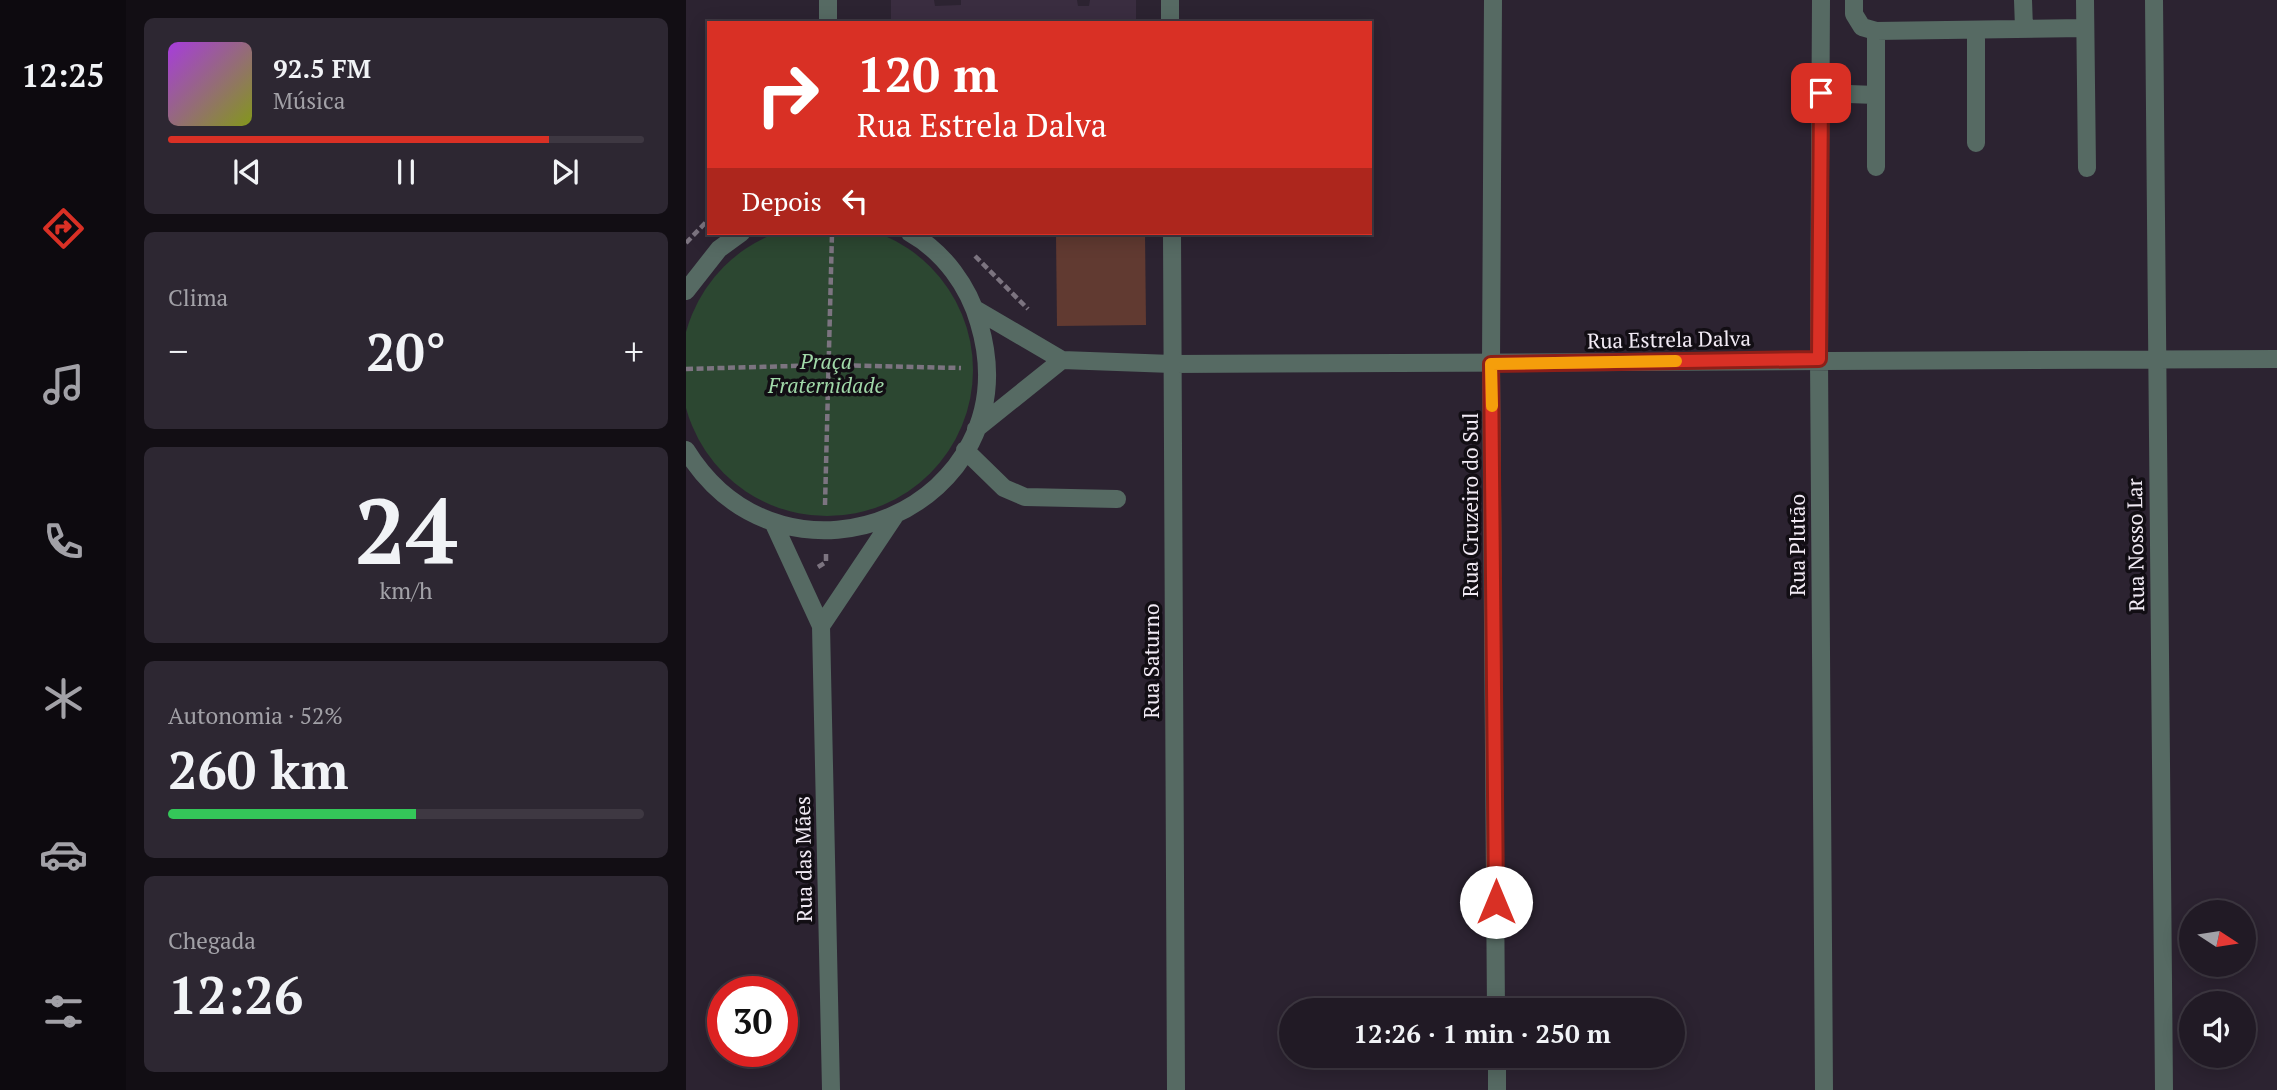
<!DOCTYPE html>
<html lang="pt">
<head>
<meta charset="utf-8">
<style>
  :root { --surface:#211a25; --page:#2d2732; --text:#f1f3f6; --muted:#a2a1a7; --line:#3e3842; --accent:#d93025 }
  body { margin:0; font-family:"PT Serif",serif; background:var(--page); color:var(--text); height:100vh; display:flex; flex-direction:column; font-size:26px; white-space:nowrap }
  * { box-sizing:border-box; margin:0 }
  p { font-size:23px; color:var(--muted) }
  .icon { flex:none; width:38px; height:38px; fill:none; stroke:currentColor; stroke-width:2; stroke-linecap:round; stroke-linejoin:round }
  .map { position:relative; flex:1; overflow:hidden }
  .panel { display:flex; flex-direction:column; gap:18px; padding:18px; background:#120e14; width:560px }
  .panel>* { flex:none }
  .banner { position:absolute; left:21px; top:21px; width:665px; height:214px; border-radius:0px; box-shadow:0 4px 18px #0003,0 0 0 2px var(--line); background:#d93025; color:#fff; overflow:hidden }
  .needle { width:46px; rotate:102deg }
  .tools { position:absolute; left:1493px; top:900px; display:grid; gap:14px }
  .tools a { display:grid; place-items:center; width:77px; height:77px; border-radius:50%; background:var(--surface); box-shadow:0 4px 18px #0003,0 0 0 2px var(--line); font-size:35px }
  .speed { position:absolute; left:21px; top:976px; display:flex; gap:14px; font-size:35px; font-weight:700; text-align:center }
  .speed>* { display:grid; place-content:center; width:91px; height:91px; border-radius:50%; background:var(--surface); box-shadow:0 4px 18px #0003,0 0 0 2px var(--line); line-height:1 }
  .speed .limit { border:10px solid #d22; background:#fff; color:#111 }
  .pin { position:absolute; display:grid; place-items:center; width:60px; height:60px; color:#fff; margin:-30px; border-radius:14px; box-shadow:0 4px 10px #0006 }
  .me { position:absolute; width:77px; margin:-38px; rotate:0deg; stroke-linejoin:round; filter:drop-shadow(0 0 5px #0008) }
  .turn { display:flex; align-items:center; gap:24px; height:147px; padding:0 35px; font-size:32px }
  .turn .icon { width:91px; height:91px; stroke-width:2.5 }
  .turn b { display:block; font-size:49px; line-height:60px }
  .then { display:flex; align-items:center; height:66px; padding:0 35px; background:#0003; gap:14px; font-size:26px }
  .big { font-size:52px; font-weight:700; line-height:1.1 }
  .panel .widget { flex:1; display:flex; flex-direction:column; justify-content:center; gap:10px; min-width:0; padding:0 24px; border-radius:10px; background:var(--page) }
  .panel .dial { align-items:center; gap:0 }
  .dial b { font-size:91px; line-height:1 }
  .song { display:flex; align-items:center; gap:21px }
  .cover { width:84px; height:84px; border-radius:10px; background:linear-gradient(135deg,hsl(280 70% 55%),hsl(70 70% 35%)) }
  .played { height:7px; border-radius:4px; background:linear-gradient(90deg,var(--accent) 80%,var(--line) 80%) }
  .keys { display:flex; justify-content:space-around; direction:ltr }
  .heat { display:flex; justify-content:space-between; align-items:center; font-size:38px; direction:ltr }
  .charge { height:10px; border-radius:5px; background:linear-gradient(90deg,#34c759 52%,var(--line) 0) }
  .trip { position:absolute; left:593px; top:998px; width:406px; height:70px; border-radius:35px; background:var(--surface); box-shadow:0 4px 18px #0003,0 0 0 2px var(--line); font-weight:700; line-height:70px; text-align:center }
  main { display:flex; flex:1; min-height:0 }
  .tab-bar { display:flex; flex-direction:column; width:126px; justify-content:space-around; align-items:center; background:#0d0a0f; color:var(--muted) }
  .tab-bar .icon { width:49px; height:49px }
  .tab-bar .current { color:var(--accent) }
  .tab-bar b { font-size:32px; color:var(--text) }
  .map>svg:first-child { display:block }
  .built { fill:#3a2d40 }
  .green { fill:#2c4731 }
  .building { fill:#613a31 }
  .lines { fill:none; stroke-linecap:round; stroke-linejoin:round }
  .path { stroke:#7c7480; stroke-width:4.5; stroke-dasharray:7 3.5; stroke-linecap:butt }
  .minor { stroke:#566a63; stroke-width:18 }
  .route-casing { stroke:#8d1f18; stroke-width:18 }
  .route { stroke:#d93025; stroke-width:12 }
  .slow { stroke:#f59e0b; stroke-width:12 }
  .labels { text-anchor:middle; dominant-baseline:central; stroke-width:7; stroke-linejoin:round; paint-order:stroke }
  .street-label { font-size:21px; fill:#f1eaf4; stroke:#120e14 }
  .park-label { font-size:21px; font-style:italic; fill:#a1d9a9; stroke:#120e14 }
</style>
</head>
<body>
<main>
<nav class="tab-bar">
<b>12:25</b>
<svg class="icon current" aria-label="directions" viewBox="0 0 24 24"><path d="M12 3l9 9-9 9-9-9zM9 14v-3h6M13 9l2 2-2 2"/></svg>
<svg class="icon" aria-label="music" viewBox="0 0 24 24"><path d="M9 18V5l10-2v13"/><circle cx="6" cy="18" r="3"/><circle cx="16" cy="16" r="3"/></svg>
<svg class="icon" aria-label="phone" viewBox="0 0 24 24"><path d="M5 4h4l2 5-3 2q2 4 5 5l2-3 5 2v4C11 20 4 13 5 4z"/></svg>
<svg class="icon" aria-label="climate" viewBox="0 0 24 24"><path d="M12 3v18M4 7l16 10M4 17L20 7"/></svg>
<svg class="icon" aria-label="car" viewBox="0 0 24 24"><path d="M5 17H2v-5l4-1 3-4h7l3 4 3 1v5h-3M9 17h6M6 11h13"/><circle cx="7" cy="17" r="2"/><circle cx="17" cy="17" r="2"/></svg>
<svg class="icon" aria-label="filters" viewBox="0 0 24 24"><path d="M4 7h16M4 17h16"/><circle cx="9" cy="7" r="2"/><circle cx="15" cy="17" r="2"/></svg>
</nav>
<section class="panel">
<div class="widget">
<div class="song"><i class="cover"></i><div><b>92.5 FM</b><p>Música</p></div></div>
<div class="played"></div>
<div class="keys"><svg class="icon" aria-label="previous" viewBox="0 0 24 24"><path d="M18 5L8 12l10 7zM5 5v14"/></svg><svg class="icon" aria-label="pause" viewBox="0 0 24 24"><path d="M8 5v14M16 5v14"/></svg><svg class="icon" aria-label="next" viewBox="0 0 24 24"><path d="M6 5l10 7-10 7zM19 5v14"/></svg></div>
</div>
<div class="widget"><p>Clima</p>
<div class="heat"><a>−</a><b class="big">20°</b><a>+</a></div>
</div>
<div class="widget dial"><b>24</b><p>km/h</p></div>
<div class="widget"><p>Autonomia · 52%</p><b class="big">260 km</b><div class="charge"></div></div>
<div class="widget"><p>Chegada</p><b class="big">12:26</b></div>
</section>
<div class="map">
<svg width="1591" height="1090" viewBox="0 0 1591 1090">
  <rect width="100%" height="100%" fill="#2c2331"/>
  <path class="built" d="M 205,0 L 248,0 L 249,6 L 275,5 L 275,0 L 391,0 L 392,6 L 403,6 L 404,0 L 450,0 L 450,23 L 205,23 Z"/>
  <path class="green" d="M-5 370a146 146 0 1 1 292 0a146 146 0 1 1-292 0Z"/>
  <path class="building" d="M 370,233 L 459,233 L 460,325 L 371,326 Z"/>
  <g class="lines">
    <path class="path" d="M 0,243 L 23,219
      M 289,256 L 342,309
      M 0,369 L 142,365 L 275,368
      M 139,505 L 146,233
      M 132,567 L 140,562 L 140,552"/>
    <path class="minor" d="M 142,0 L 142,23
      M 484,0 L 484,23
      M 807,0 L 805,364 L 810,1010
      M 1135,0 L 1133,359 L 1138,1090
      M 1168,0 L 1168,14 L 1176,27 L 1190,31 L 1398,28
      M 1337,0 L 1338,28
      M 1399,0 L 1401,168
      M 1468,0 L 1478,1090
      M 1290,30 L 1290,143
      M 1135,93 L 1190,95
      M 1190,167 L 1190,31
      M 486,233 L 490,1090
      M 0,291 L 33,249 L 55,233
      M 289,309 L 376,360 L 486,364 L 1591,359
      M 290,429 L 376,360
      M 0,450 C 101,613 348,506 293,323 C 283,287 258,252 224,233
      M 279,450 L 318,488 L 339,497 L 431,499
      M 88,524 L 135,626 L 145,1090
      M 135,626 L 208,517
      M 811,1055 L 811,1090"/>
  </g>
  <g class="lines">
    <defs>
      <path id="route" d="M 810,902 L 805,364 L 1133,359 L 1135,93"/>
    </defs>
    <use href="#route" class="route-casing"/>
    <use href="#route" class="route"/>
    <path class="slow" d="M 806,406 L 805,364 L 990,361"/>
  </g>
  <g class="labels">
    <g class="street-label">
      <text transform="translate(983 339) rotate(-1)">Rua Estrela Dalva</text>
      <text transform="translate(784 505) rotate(-90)">Rua Cruzeiro do Sul</text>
      <text transform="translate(1111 545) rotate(-90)">Rua Plutão</text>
      <text transform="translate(1449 545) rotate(-91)">Rua Nosso Lar</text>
      <text transform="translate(465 661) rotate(-90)">Rua Saturno</text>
      <text transform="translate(117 859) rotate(-91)">Rua das Mães</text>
    </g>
    <g class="park-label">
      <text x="140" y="361">Praça<tspan x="140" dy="24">Fraternidade</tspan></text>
    </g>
  </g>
</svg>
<div class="tools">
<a><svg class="needle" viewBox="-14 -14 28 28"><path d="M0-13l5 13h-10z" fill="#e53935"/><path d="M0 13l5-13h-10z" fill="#a2a1a7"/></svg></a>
<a><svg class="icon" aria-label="sound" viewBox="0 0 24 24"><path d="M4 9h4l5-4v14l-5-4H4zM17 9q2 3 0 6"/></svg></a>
</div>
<div class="speed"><div class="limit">30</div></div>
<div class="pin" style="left:1135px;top:93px;background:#d93025"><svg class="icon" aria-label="arrive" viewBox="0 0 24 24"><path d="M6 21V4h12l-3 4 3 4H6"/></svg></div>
<svg class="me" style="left:810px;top:902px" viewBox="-20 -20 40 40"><circle r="19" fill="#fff"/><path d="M0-13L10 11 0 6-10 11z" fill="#d93025"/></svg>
<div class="trip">12:26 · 1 min · 250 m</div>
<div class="banner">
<div class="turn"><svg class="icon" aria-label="right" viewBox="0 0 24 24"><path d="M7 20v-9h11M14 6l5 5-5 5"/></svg><div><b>120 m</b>Rua Estrela Dalva</div></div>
<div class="then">Depois<svg class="icon" aria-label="left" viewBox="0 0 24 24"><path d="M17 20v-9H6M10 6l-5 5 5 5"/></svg></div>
</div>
</div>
</main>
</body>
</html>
